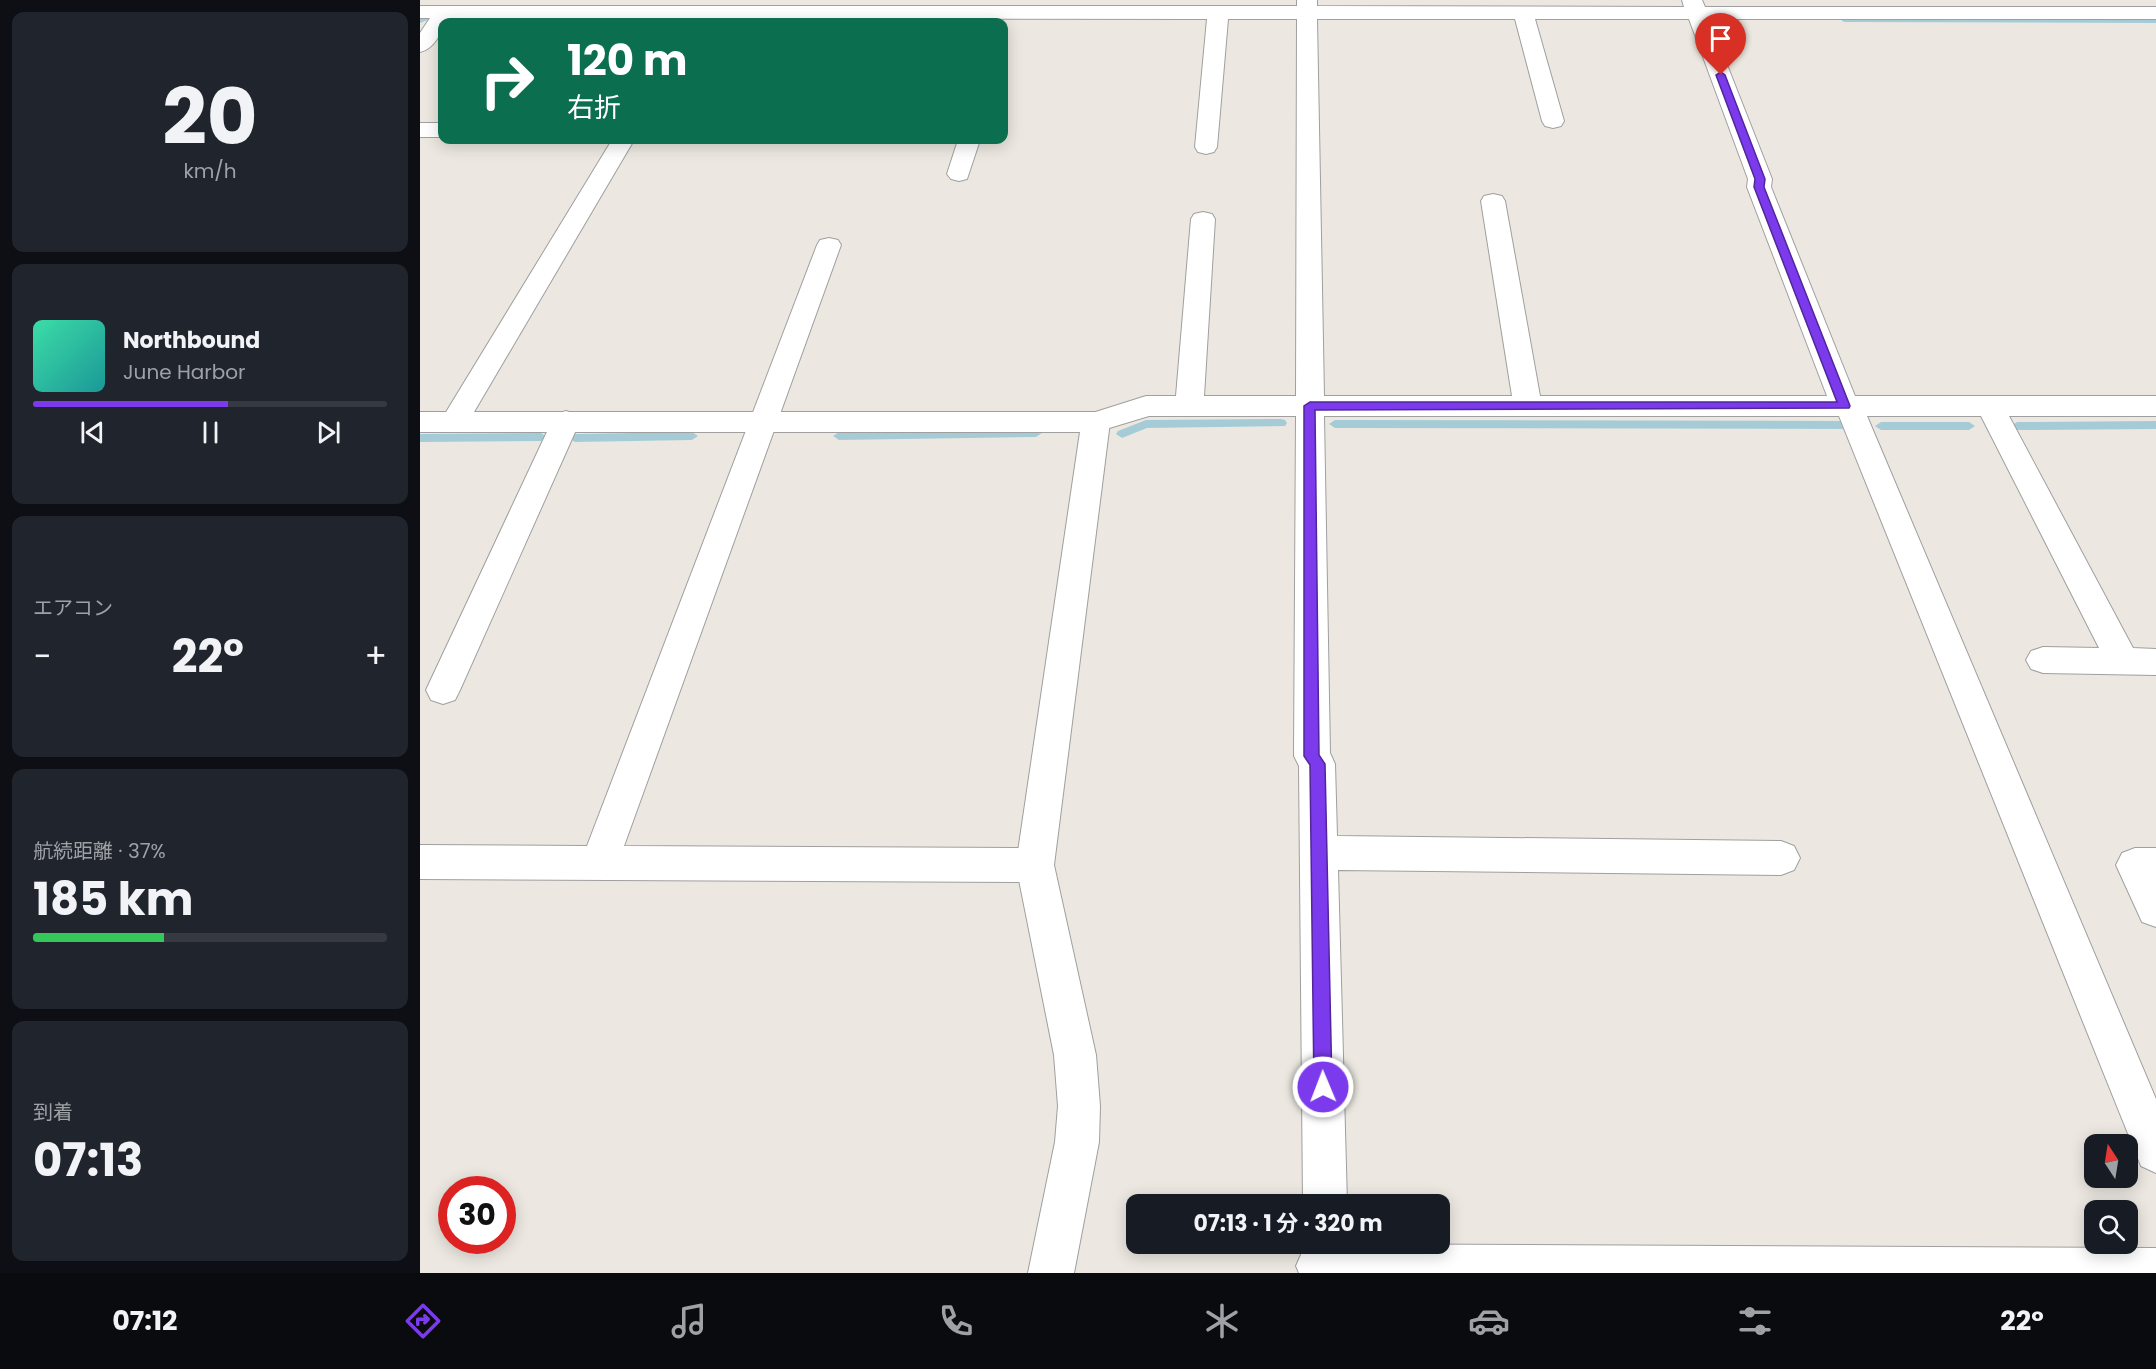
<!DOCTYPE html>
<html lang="ja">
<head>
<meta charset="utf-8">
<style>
  :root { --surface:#171b24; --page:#20242c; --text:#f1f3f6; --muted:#9ea1a6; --line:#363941; --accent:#7c3aed }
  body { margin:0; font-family:Poppins,"Noto Sans JP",sans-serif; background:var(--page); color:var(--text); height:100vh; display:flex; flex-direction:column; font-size:22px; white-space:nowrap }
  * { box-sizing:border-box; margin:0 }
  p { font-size:20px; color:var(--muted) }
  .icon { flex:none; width:33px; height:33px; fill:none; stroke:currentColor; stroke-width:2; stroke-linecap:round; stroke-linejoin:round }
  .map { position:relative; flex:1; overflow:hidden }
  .details { display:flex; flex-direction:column; gap:12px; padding:12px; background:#0d0f14; width:420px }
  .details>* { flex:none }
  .guide { position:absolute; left:18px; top:18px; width:570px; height:126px; border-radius:12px; box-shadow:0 3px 15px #0003; background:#0b6e4f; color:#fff; overflow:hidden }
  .needle { width:39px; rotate:348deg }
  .controls { position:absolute; left:1664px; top:1134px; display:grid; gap:12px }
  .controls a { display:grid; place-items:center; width:54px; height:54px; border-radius:12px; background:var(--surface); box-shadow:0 3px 15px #0003; font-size:30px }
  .speed { position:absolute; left:18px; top:1176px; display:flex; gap:12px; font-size:30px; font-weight:700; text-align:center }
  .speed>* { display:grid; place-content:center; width:78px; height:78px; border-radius:50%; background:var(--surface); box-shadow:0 3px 15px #0003; line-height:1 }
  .speed .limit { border:9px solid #d22; background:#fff; color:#111 }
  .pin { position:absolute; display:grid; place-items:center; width:51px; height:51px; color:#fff; margin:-62px -26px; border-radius:50% 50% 50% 0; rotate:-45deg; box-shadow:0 0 6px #0007 }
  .pin .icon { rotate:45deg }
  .me { position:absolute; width:66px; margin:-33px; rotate:359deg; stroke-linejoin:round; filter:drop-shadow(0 0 4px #0008) }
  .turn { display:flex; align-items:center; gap:21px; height:126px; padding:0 30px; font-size:27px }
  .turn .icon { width:78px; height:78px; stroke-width:2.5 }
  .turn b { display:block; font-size:42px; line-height:51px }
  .big { font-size:45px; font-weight:700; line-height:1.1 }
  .details .tile { flex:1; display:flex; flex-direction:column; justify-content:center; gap:9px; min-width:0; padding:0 21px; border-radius:12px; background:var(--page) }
  .details .dial { align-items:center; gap:0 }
  .dial b { font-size:78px; line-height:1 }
  .song { display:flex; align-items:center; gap:18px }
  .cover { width:72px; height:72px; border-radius:9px; background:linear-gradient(135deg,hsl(160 70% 55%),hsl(180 70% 35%)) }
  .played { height:6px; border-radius:3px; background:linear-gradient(90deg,var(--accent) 55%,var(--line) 55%) }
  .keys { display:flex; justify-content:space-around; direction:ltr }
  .heat { display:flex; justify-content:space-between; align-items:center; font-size:33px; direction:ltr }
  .charge { height:9px; border-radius:4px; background:linear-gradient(90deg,#34c759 37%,var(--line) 0) }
  .trip { position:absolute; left:706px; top:1194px; width:324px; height:60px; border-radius:12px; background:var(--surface); box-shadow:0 3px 15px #0003; font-weight:700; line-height:60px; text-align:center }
  .dock { display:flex; height:96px; justify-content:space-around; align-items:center; background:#090b0e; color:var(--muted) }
  .dock .icon { width:42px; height:42px }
  .dock .current { color:var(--accent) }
  .dock b { font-size:27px; color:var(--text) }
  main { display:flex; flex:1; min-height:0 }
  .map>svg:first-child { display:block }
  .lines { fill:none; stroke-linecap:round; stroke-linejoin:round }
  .stream { fill:#a5ccd6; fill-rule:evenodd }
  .minor-casing { stroke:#9f9f9f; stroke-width:2 }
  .tertiary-casing { stroke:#9f9f9f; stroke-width:2 }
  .minor { fill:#fff; fill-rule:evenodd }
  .tertiary { fill:#fff; fill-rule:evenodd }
  .route { fill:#7c3aed; stroke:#51269a; stroke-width:1.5 }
</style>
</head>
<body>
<main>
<section class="details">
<div class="tile dial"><b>20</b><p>km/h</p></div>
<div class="tile">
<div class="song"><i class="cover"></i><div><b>Northbound</b><p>June Harbor</p></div></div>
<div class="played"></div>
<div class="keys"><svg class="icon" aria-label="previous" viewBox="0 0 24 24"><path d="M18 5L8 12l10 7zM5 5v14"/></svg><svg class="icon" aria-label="pause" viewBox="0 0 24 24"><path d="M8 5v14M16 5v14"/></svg><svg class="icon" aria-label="next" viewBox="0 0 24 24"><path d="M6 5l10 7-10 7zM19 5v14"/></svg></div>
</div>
<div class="tile"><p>エアコン</p>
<div class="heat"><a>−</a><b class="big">22°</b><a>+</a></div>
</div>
<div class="tile"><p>航続距離 · 37%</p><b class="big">185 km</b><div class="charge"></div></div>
<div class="tile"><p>到着</p><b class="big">07:13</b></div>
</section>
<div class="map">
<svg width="1736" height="1273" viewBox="0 0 1736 1273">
  <rect width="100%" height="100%" fill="#ece8e1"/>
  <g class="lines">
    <path class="stream" d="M 421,16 L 425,18 L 424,20 L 288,22 L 284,20 L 288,17 Z
      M 0,17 L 7,18 L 8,20 L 0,23 Z
      M 28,17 L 76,17 L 80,20 L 76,22 L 25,22 L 24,20 Z
      M 1422,17 L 1736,17 L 1736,23 L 1425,22 L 1422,21 Z
      M 119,18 L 266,18 L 270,21 L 122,22 L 118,20 Z
      M 861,419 L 865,420 L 867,423 L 865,426 L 727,428 L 702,438 L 696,434 L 698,431 L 726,420 Z
      M 915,420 L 1430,421 L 1436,425 L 1430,429 L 915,428 L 909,424 Z
      M 1736,421 L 1736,429 L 1597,430 L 1591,426 L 1597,422 Z
      M 1461,422 L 1549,422 L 1555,426 L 1549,430 L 1461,430 L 1455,426 Z
      M 616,429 L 622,433 L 616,437 L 419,440 L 413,436 L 419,432 Z
      M 272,432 L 278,436 L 272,440 L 155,442 L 149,438 L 155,434 Z
      M 121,433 L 127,437 L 121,441 L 0,442 L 0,434 Z"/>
    <defs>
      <path id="minor" d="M 877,0 L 897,0 L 897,6 L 1264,7 L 1262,0 L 1282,0 L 1285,7 L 1736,7 L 1736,19 L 1289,19 L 1352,179 L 1351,187 L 1435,396 L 1736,396 L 1736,416 L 1589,416 L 1713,648 L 1736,649 L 1736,675 L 1623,673 L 1611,669 L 1606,660 L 1611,651 L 1623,647 L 1679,648 L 1561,416 L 1447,416 L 1736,1099 L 1736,1173 L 1721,1166 L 1419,416 L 904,416 L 910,753 L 915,764 L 917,836 L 1361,841 L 1374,846 L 1380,858 L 1374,870 L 1361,875 L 918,870 L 927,1204 L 883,1204 L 879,766 L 874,756 L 876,416 L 729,416 L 676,432 L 666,429 L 662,422 L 666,415 L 726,396 L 756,396 L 771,219 L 774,214 L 783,212 L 792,214 L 795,219 L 784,396 L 876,396 L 877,19 L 808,19 L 797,147 L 794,152 L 786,154 L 778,152 L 775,147 L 787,19 L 31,18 L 29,22 L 22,22 C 22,35 13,49 0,52 L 0,33 L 10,18 L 0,18 L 0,6 L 877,6 ZM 897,19 L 1095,19 L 1122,121 L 1125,126 L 1133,128 L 1141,126 L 1144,121 L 1115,19 L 1269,19 L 1328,179 L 1327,187 L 1407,396 L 1120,396 L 1085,201 L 1082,196 L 1073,194 L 1064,196 L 1061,201 L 1092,396 L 904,396 Z
        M 0,123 L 22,123 L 22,137 L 0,137 Z
        M 192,140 L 214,140 L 44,429 L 34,432 L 24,429 L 20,422 Z
        M 538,140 L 560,140 L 547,179 L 539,181 L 531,179 L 527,174 Z
        M 409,238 L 418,240 L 421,245 L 204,846 L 615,848 L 628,853 L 634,865 L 628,877 L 615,882 L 0,879 L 0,845 L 167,846 L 397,245 L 400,240 Z
        M 146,411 L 156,414 L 160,421 L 40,690 L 35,700 L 23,704 L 11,700 L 6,690 L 132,421 L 136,414 Z
        M 1715,848 L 1736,848 L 1736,927 L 1722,922 L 1696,865 L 1702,853 Z
        M 898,1244 L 1736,1248 L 1736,1273 L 879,1273 L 876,1266 L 883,1250 Z"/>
      <path id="tertiary" d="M 0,412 L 676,412 L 686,415 L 690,422 L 634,865 L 676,1055 L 680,1106 L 679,1142 L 654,1273 L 608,1273 L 635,1142 L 638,1106 L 634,1055 L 596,865 L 660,432 L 0,432 Z"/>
    </defs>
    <use href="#minor" class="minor-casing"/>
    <use href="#tertiary" class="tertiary-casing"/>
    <use href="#minor" class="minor"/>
    <use href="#tertiary" class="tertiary"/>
  </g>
  <path class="route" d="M 1301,72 L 1305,75 L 1345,179 L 1344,187 L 1430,406 L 1429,408 L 895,410 L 899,755 L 905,764 L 912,1087 L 909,1094 L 903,1096 L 897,1094 L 894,1087 L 890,765 L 884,756 L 884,406 L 890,402 L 1417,402 L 1334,187 L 1335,179 L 1296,75 Z"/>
</svg>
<div class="controls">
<a><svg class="needle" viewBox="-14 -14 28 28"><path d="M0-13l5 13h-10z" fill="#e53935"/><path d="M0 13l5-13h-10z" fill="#9ea1a6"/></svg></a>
<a><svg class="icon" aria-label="search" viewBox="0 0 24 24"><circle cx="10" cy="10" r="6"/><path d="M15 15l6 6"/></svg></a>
</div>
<div class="speed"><div class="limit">30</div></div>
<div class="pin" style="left:1301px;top:75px;background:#d93025"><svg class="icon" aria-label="arrive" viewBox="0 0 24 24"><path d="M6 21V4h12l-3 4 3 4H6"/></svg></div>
<svg class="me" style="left:903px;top:1087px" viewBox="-20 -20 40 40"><circle r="17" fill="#7c3aed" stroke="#fff" stroke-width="3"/><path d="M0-11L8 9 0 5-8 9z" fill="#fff"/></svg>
<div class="trip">07:13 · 1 分 · 320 m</div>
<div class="guide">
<div class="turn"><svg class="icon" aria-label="right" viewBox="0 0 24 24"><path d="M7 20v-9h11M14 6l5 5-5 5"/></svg><div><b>120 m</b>右折</div></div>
</div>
</div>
</main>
<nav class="dock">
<b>07:12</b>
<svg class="icon current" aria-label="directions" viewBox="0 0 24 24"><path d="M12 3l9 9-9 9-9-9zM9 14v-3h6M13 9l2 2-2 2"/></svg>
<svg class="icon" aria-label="music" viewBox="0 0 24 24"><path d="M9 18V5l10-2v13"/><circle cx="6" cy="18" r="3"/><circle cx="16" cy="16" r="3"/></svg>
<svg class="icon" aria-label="phone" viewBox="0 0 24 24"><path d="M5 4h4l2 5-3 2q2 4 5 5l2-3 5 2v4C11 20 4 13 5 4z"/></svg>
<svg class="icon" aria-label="climate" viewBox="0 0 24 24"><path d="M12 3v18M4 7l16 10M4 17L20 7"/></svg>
<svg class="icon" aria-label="car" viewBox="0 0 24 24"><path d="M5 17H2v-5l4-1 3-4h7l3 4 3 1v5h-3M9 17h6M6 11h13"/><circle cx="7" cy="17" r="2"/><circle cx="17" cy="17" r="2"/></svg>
<svg class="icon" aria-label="filters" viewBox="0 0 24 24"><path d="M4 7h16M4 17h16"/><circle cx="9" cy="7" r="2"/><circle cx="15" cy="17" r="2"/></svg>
<b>22°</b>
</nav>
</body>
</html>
